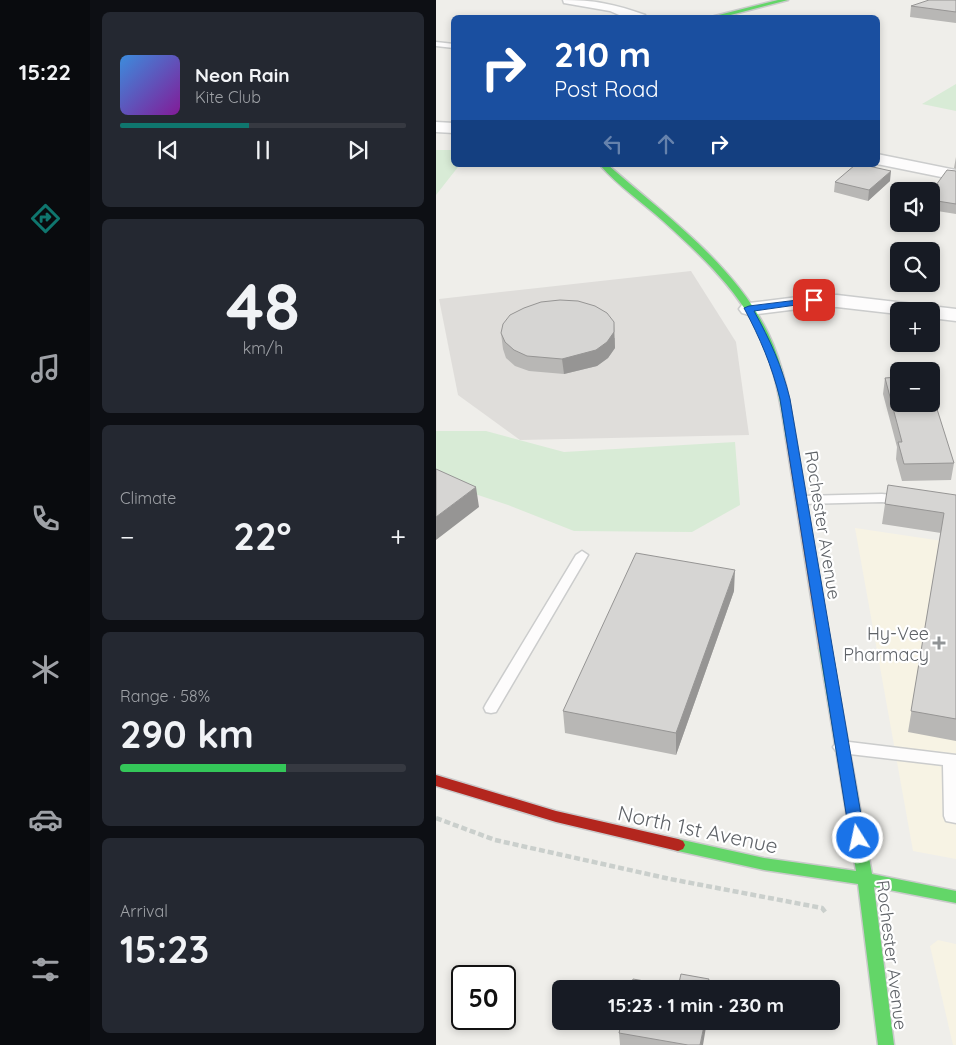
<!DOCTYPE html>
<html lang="en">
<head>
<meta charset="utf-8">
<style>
  :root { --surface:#171b24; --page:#242831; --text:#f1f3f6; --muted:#9ea1a6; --line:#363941; --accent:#0f766e }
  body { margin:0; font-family:Quicksand,sans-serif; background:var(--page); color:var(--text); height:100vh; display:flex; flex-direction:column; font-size:19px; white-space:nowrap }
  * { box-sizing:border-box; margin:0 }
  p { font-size:16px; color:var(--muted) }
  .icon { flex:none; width:28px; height:28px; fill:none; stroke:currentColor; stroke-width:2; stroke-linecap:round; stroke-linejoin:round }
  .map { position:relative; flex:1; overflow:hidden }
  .side { display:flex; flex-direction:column; gap:12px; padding:12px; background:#0d0f14; width:346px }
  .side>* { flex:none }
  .banner { position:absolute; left:15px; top:15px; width:429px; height:152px; border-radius:8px; box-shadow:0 2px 8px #0003; background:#1a4fa0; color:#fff; overflow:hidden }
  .controls { position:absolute; left:454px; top:182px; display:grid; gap:10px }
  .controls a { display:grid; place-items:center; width:50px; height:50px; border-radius:8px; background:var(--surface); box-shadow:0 2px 8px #0003; font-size:25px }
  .speed { position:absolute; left:15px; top:965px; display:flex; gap:10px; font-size:25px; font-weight:700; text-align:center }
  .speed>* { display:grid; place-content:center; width:65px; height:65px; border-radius:50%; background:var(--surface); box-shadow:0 2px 8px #0003; line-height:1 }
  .speed .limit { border:2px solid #111; border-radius:8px; background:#fff; color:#111 }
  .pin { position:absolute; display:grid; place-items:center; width:42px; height:42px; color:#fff; margin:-21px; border-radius:10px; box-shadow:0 2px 8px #0006 }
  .me { position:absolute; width:55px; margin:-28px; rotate:350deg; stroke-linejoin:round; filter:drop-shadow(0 0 4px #0008) }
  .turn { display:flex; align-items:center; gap:18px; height:105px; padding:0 20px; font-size:22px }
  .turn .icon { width:65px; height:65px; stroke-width:2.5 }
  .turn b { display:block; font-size:35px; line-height:42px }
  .lanes { display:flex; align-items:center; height:48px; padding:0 20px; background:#0003; justify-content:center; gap:25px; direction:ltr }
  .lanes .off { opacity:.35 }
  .big { font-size:38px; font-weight:700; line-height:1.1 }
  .side .card { flex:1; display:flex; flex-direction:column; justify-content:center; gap:8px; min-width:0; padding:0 18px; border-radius:8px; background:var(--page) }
  .side .dial { align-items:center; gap:0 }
  .dial b { font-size:65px; line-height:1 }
  .song { display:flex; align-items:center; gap:15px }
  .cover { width:60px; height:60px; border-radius:8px; background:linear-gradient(135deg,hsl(210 70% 55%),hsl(290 70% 35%)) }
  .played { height:5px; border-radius:2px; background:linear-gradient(90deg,var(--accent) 45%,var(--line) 45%) }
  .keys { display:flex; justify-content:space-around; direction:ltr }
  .heat { display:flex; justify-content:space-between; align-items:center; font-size:28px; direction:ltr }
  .charge { height:8px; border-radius:4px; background:linear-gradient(90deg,#34c759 58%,var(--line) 0) }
  .trip { position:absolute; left:116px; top:980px; width:288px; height:50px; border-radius:8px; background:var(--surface); box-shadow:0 2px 8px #0003; font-weight:700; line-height:50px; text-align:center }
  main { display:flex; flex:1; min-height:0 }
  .menu { display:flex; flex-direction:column; width:90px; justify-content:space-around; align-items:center; background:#090b0e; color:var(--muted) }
  .menu .icon { width:35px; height:35px }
  .menu .active { color:var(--accent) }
  .menu b { font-size:22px; color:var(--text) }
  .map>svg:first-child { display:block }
  .commercial { fill:#f7f3e4 }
  .industrial { fill:#dfddda }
  .green { fill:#d8ebd6 }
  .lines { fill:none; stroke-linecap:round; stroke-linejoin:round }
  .lane-casing { stroke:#cbcccc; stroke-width:3 }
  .street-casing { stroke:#cbcccc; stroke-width:3 }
  .fast-casing { stroke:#cacacb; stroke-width:3 }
  .slow-casing { stroke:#cacacb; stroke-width:3 }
  .jam-casing { stroke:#cacacb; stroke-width:3 }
  .path { stroke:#cacfcc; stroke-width:4.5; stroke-dasharray:6 3; stroke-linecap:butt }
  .lane { fill:#fdfcfc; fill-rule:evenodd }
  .street { fill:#fdfcfc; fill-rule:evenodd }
  .fast { fill:#63d668; fill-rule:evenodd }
  .slow { fill:#ff974d; fill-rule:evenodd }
  .jam { fill:#b3261e; fill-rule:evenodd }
  .wall { fill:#b8b7b5 }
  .shaded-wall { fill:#969594 }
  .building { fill:#d6d5d3; stroke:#969594 }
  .route { fill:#1a73e8; stroke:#114b97 }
  .poi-dot { fill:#919496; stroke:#fff; stroke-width:2 }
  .labels { text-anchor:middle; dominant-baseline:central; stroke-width:4.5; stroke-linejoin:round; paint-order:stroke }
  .street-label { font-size:18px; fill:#5f6368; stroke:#fff }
  .poi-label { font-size:18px; fill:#5f6368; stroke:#fff; text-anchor:end }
  .near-street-label { font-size:21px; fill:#5f6368; stroke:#fff }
</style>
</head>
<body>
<main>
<nav class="menu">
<b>15:22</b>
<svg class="icon active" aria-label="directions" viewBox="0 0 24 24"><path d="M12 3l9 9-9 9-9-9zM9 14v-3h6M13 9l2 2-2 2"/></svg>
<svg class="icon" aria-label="music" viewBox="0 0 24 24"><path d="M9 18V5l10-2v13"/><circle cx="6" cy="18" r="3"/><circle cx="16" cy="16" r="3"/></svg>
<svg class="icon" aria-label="phone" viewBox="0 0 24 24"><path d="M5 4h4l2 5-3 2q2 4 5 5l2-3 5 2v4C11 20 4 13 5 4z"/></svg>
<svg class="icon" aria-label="climate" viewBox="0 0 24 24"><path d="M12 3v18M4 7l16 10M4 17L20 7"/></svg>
<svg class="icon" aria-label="car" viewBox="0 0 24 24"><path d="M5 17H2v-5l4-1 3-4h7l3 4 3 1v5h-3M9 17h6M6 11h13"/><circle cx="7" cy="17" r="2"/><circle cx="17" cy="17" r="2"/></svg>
<svg class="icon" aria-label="filters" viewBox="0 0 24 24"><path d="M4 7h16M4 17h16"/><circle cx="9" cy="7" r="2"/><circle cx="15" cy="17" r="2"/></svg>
</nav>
<section class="side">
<div class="card">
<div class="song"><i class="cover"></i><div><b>Neon Rain</b><p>Kite Club</p></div></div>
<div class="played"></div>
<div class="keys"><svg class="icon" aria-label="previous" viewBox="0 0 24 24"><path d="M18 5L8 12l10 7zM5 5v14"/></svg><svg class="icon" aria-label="pause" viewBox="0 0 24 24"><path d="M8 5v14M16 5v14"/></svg><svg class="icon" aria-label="next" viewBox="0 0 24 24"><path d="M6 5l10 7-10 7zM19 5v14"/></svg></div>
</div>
<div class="card dial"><b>48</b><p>km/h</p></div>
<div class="card"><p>Climate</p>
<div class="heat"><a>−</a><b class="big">22°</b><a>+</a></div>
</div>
<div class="card"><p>Range · 58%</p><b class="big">290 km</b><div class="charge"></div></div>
<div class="card"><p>Arrival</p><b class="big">15:23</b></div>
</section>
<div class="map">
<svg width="520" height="1045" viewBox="0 0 520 1045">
  <rect width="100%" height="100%" fill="#efeeea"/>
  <path class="commercial" d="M 419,528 L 520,543 L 520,859 L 477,851 Z
    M 502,940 L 520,944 L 520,1045 L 517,1045 L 494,946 Z"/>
  <path class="industrial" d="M 255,271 L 300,342 L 313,435 L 84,440 L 22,395 L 3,299 Z"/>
  <path class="green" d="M 520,84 L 520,111 L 486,104 Z
    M 0,150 L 17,150 L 18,165 L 22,165 L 22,167 L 0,195 Z
    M 0,431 L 50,431 L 128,452 L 299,442 L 304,505 L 256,532 L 138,531 L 72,505 L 0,481 Z"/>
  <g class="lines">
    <defs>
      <path id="lane" d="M 0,42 L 18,44 L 18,48 L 0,46 Z
        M 446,494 L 465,496 L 471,500 L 465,504 L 446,502 L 366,504 L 360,500 L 366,496 Z
        M 146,551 L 152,555 L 60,712 L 55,713 L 50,712 L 48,708 L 50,704 L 140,555 Z
        M 405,741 L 520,755 L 520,823 L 510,821 L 508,816 L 507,765 L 405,753 L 400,751 L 397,747 L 400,743 Z"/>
      <path id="street" d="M 127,0 C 158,0 179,4 209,15 L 210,18 L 190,18 L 174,11 L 128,3 Z
        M 0,122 L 18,123 L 18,133 L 0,132 Z
        M 441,154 L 520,170 L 520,180 L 441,164 Z
        M 378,295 L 401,295 L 520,309 L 520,321 L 495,318 L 495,311 L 462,311 L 462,314 L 401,307 L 378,307 L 313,315 L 306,313 L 303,309 L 306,305 L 313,303 Z"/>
      <path id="fast" d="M 342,0 L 352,0 L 283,18 L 271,18 Z
        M 164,165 L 172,165 C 228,214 299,265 332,333 C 348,366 354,403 360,439 L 359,441 L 355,442 L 350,439 C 344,398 337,355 315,319 C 293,281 259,250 227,221 C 206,202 182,186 164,165 Z
        M 389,644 L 393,645 L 395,648 L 436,874 L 520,891 L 520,903 L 438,887 L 458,1045 L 442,1045 L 422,884 L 328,870 L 242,851 L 237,849 L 235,845 L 237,841 L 242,839 L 328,858 L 420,871 L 383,648 L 385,645 Z"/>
      <path id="slow" d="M 355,436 L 360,439 L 395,648 L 393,651 L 385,651 L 383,648 L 350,439 Z"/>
      <path id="jam" d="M 0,775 L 120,811 L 242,839 L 247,841 L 249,845 L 247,849 L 242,851 L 120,822 L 0,786 Z"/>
    </defs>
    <use href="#lane" class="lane-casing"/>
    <use href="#street" class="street-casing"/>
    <use href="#fast" class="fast-casing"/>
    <use href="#slow" class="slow-casing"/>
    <use href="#jam" class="jam-casing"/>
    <path class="path" d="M 0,818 L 59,840 L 234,879 L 386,908 L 390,913"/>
    <use href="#lane" class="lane"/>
    <use href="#street" class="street"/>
    <use href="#fast" class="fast"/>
    <use href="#slow" class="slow"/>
    <use href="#jam" class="jam"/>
  </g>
  <path class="wall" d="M 520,0 L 520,23 L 474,17 L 475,6 Z
    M 520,157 L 520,169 L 518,168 Z
    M 520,171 L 520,214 L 495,210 L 495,192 Z
    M 454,181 L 432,201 L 398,192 L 399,182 Z
    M 65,333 L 179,338 L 179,348 L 172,358 L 161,366 L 128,374 L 93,371 L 79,366 L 70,358 L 67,349 Z
    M 449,378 L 518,463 L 515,480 L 466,481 L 460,459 L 461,447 L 447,394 Z
    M 520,495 L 520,741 L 472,732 L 505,533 L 446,524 L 449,504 Z
    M 298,591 L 240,755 L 129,733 L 127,711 Z
    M 183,1033 L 267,1045 L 184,1045 Z"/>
  <path class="shaded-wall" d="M 455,171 L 454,181 L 432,201 L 433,190 Z
    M 178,322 L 179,348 L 172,358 L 161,366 L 128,374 L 126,359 Z
    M 40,487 L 43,507 L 0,540 L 0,517 Z
    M 299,570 L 298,591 L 240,755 L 240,733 Z
    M 269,1021 L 271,1021 L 267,1045 L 264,1045 Z"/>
  <path class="building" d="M 493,0 L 520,0 L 520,12 L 475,6 Z
    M 419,165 L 428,165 L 455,171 L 433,190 L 399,182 Z
    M 511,170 L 520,171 L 520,204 L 495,200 L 495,192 Z
    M 124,300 L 142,301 L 159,306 L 171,313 L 178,322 L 178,332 L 171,342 L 160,350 L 126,359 L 91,356 L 78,350 L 69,342 L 65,333 L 67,324 L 74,315 L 88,308 L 105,302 Z
    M 462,377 L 462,404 L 495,404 L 495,390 L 518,463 L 468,464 L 462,442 L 466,442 L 449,378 Z
    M 0,469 L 40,487 L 0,517 Z
    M 452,485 L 520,495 L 520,719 L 475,711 L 508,513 L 449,504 Z
    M 200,553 L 299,570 L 240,733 L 127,711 Z
    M 245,974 L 273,979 L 270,989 L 194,989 L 197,979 L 242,987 Z
    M 186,1021 L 269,1021 L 264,1045 L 252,1045 L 183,1033 Z"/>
  <path class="route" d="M 378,298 L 382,300 L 381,302 L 318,311 C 334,340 346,366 354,399 L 429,838 L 427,842 L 422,844 L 416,842 L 414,838 L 344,399 C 336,366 324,338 308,308 L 313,306 Z"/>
  <path class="poi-dot" d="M500.5 635.5h5v5h5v5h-5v5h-5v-5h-5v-5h5z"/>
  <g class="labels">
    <g class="street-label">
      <text transform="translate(387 525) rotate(81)">Rochester Avenue</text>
      <text transform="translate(456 955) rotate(83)">Rochester Avenue</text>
    </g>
    <g class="poi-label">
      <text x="493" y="633">Hy-Vee<tspan x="493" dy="21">Pharmacy</tspan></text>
    </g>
    <g class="near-street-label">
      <text transform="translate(262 829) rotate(12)">North 1st Avenue</text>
    </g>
  </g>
</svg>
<div class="controls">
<a><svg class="icon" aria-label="sound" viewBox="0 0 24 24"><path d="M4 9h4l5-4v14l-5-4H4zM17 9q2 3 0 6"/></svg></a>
<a><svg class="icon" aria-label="search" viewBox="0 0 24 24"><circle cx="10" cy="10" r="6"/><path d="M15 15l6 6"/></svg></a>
<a>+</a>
<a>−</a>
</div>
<div class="speed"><div class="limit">50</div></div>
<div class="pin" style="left:378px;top:300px;background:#d93025"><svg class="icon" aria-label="arrive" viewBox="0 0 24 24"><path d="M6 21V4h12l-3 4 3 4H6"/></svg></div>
<svg class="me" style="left:422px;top:838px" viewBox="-20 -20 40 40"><circle r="17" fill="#1a73e8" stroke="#fff" stroke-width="3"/><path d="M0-11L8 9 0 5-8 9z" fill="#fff"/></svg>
<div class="trip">15:23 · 1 min · 230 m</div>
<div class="banner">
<div class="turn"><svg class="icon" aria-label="right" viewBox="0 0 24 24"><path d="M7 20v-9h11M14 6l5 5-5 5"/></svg><div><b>210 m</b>Post Road</div></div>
<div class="lanes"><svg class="icon off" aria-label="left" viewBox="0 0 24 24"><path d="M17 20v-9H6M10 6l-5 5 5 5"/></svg><svg class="icon off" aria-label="ahead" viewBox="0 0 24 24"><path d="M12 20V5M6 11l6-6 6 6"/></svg><svg class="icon" aria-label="right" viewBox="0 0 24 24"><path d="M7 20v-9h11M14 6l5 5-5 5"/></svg></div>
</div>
</div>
</main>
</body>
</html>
